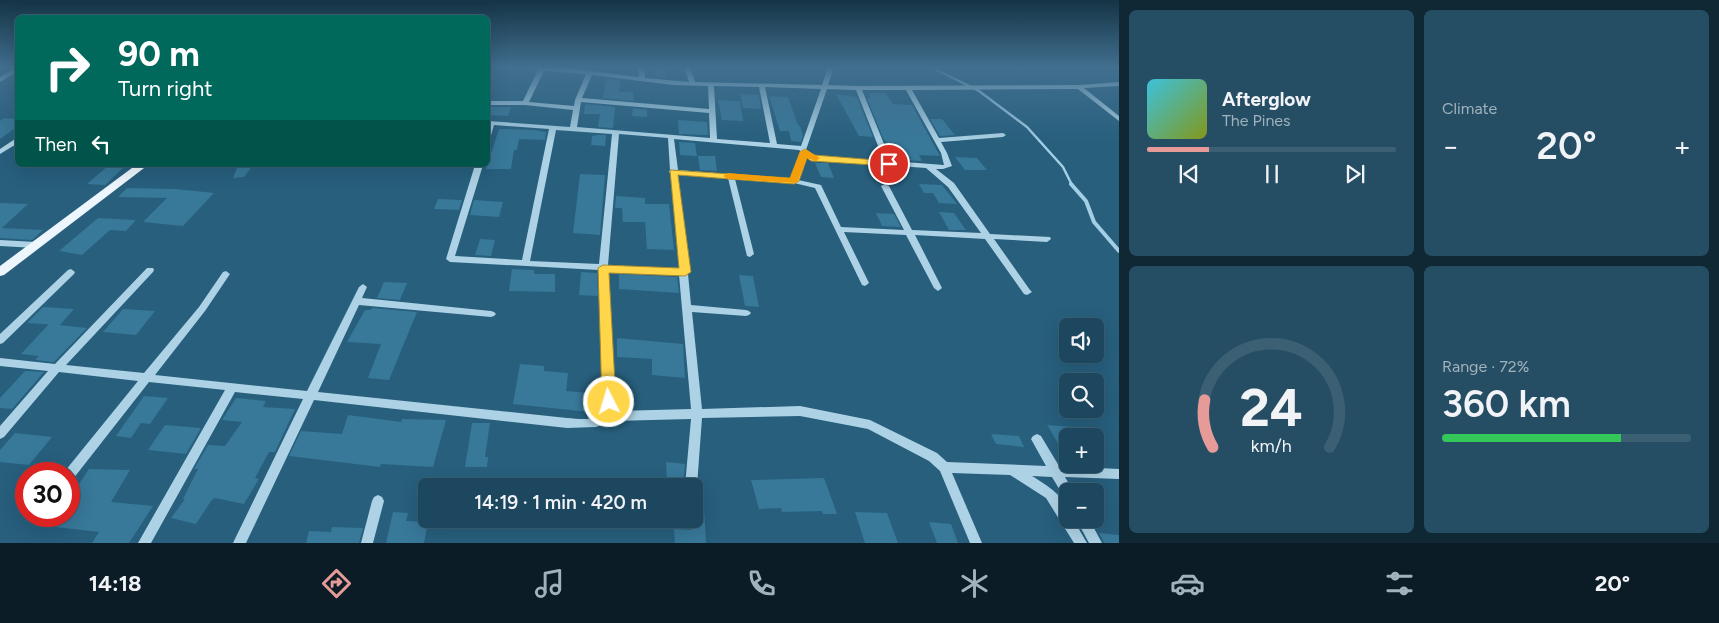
<!DOCTYPE html>
<html lang="en">
<head>
<meta charset="utf-8">
<style>
  :root { --surface:#1d475e; --page:#254e64; --text:#f1f3f6; --muted:#a0b2bc; --line:#3b5f73; --accent:#e69b98 }
  body { margin:0; font-family:Figtree,sans-serif; background:var(--page); color:var(--text); height:100vh; display:flex; flex-direction:column; font-size:19px; white-space:nowrap }
  * { box-sizing:border-box; margin:0 }
  p { font-size:16px; color:var(--muted) }
  .icon { flex:none; width:28px; height:28px; fill:none; stroke:currentColor; stroke-width:2; stroke-linecap:round; stroke-linejoin:round }
  .map { position:relative; flex:1; overflow:hidden }
  .sheet { display:flex; flex-direction:column; gap:10px; padding:10px; background:#102734; width:600px }
  .sheet>* { flex:none }
  .hud { position:absolute; left:15px; top:15px; width:475px; height:152px; border-radius:8px; box-shadow:0 5px 20px #0002,0 0 0 1px var(--line); background:#00695c; color:#fff; overflow:hidden }
  .buttons { position:absolute; left:1059px; top:318px; display:grid; gap:10px }
  .buttons a { display:grid; place-items:center; width:45px; height:45px; border-radius:8px; background:var(--surface); box-shadow:0 5px 20px #0002,0 0 0 1px var(--line); font-size:25px }
  .speed { position:absolute; left:15px; top:462px; display:flex; gap:10px; font-size:25px; font-weight:700; text-align:center }
  .speed>* { display:grid; place-content:center; width:65px; height:65px; border-radius:50%; background:var(--surface); box-shadow:0 5px 20px #0002,0 0 0 1px var(--line); line-height:1 }
  .speed .limit { border:8px solid #d22; background:#fff; color:#111 }
  .pin { position:absolute; display:grid; place-items:center; width:42px; height:42px; color:#fff; margin:-21px; border:2px solid #fff; border-radius:50%; box-shadow:0 1px 5px #0007 }
  .me { position:absolute; width:55px; margin:-28px; rotate:355deg; stroke-linejoin:round; filter:drop-shadow(0 0 4px #0008) }
  .turn { display:flex; align-items:center; gap:18px; height:105px; padding:0 20px; font-size:22px }
  .turn .icon { width:65px; height:65px; stroke-width:2.5 }
  .turn b { display:block; font-size:35px; line-height:42px }
  .then { display:flex; align-items:center; height:48px; padding:0 20px; background:#0003; gap:10px; font-size:19px }
  .big { font-size:38px; font-weight:600; line-height:1.1 }
  .sheet .tile { flex:1; display:flex; flex-direction:column; justify-content:center; gap:8px; min-width:0; padding:0 18px; border-radius:8px; background:var(--page) }
  .sheet .dial { align-items:center; gap:0 }
  .dial svg { height:130px; overflow:visible; fill:none; stroke:var(--line); stroke-width:7; stroke-linecap:round; text-anchor:middle }
  .dial text { fill:var(--text); stroke:none }
  .song { display:flex; align-items:center; gap:15px }
  .cover { width:60px; height:60px; border-radius:8px; background:linear-gradient(135deg,hsl(190 70% 55%),hsl(70 70% 35%)) }
  .played { height:5px; border-radius:2px; background:linear-gradient(90deg,var(--accent) 25%,var(--line) 25%) }
  .keys { display:flex; justify-content:space-around; direction:ltr }
  .heat { display:flex; justify-content:space-between; align-items:center; font-size:28px; direction:ltr }
  .charge { height:8px; border-radius:4px; background:linear-gradient(90deg,#34c759 72%,var(--line) 0) }
  .sheet .tiles { flex:1; display:grid; gap:10px; grid-template-columns:repeat(2,1fr) }
  .trip { position:absolute; left:418px; top:478px; width:285px; height:50px; border-radius:8px; background:var(--surface); box-shadow:0 5px 20px #0002,0 0 0 1px var(--line); font-weight:600; line-height:50px; text-align:center }
  .dock { display:flex; height:80px; justify-content:space-around; align-items:center; background:#0c1c26; color:var(--muted) }
  .dock .icon { width:35px; height:35px }
  .dock .active { color:var(--accent) }
  .dock b { font-size:22px; color:var(--text) }
  main { display:flex; flex:1; min-height:0 }
  .map>svg:first-child { display:block }
  .lines { fill:none; stroke-linecap:round; stroke-linejoin:round }
  .stream-far1 { stroke:#a2cfe5; stroke-width:2.5 }
  .stream { stroke:#a2cfe5; stroke-width:4 }
  .building { fill:#387899 }
  .minor { fill:#add2e5; fill-rule:evenodd }
  .major { fill:#edf6fd; fill-rule:evenodd }
  .route { fill:#ffd54a; stroke:#a68a30 }
  .slow { fill:#f59e0b }
</style>
</head>
<body>
<main>
<div class="map">
<svg width="1119" height="543" viewBox="0 0 1119 543">
  <rect width="100%" height="100%" fill="#275f7d"/>
  <g class="lines">
    <path class="stream-far1" d="M 931,67 L 979,91 L 1027,127 L 1063,167 L 1072,185"/>
    <path class="stream" d="M 1071,184 L 1086,201 L 1094,222 L 1119,251"/>
  </g>
  <path class="building" d="M 653,67 L 665,67 L 666,77 L 654,77 Z
    M 606,79 L 620,80 L 619,92 L 633,92 L 634,101 L 603,98 Z
    M 868,93 L 885,93 L 893,104 L 912,105 L 940,156 L 919,155 L 922,161 L 902,160 L 898,147 L 889,146 L 883,138 L 867,98 L 870,98 Z
    M 740,94 L 759,95 L 761,109 L 743,108 Z
    M 836,94 L 857,97 L 873,137 L 859,136 Z
    M 769,96 L 788,97 L 798,125 L 800,126 L 803,136 L 801,142 L 791,141 L 789,131 L 780,131 Z
    M 718,100 L 740,101 L 743,121 L 722,120 Z
    M 585,104 L 615,107 L 613,128 L 598,127 L 600,114 L 584,114 Z
    M 490,107 L 511,107 L 508,116 L 488,115 Z
    M 633,108 L 647,110 L 647,117 L 632,116 Z
    M 4,118 L 18,119 L 18,126 L 0,139 L 0,121 Z
    M 930,119 L 942,119 L 955,135 L 940,136 Z
    M 678,120 L 707,122 L 708,135 L 679,134 Z
    M 499,129 L 534,130 L 546,132 L 545,140 L 519,139 L 517,150 L 514,150 L 511,169 L 486,169 Z
    M 598,135 L 606,135 L 605,146 L 591,145 L 592,136 Z
    M 679,142 L 695,143 L 697,156 L 680,155 Z
    M 698,156 L 715,156 L 717,171 L 700,170 Z
    M 955,157 L 977,158 L 987,170 L 965,170 Z
    M 815,163 L 828,163 L 834,178 L 821,177 Z
    M 109,165 L 126,165 L 105,185 L 87,184 Z
    M 238,165 L 253,165 L 244,177 L 233,178 Z
    M 580,174 L 605,175 L 600,235 L 573,233 Z
    M 919,184 L 942,185 L 957,204 L 939,203 L 933,193 L 924,193 Z
    M 127,188 L 176,189 L 214,193 L 183,226 L 143,222 L 167,198 L 118,197 Z
    M 616,196 L 645,198 L 645,204 L 669,204 L 674,250 L 647,249 L 645,222 L 623,222 L 622,208 L 615,208 Z
    M 438,199 L 462,200 L 459,210 L 434,209 Z
    M 474,200 L 503,202 L 499,217 L 470,215 Z
    M 0,203 L 28,204 L 2,228 L 43,230 L 32,240 L 0,238 Z
    M 939,212 L 954,213 L 966,230 L 949,230 Z
    M 876,213 L 894,214 L 901,227 L 882,226 Z
    M 98,218 L 136,220 L 126,231 L 110,230 L 82,255 L 59,251 Z
    M 480,239 L 495,240 L 491,256 L 475,255 Z
    M 512,269 L 534,270 L 534,274 L 555,274 L 555,292 L 509,291 Z
    M 581,272 L 597,273 L 598,296 L 579,295 Z
    M 619,274 L 677,277 L 679,293 L 619,289 Z
    M 739,275 L 753,276 L 759,307 L 745,306 Z
    M 384,282 L 407,283 L 400,300 L 377,298 Z
    M 43,307 L 74,309 L 60,325 L 27,323 Z
    M 372,308 L 417,312 L 389,380 L 368,378 L 381,344 L 347,342 L 365,310 L 371,310 Z
    M 123,309 L 155,311 L 136,335 L 103,332 Z
    M 49,324 L 87,328 L 54,362 L 35,360 L 39,356 L 21,354 Z
    M 617,338 L 683,344 L 685,378 L 652,375 L 652,359 L 617,357 Z
    M 520,364 L 544,366 L 544,371 L 568,373 L 566,391 L 600,394 L 598,413 L 513,404 Z
    M 25,371 L 44,372 L 12,409 L 0,408 L 0,398 Z
    M 144,396 L 168,398 L 150,424 L 141,423 L 131,438 L 116,436 Z
    M 236,398 L 266,401 L 263,407 L 295,409 L 275,452 L 269,452 L 255,478 L 259,479 L 244,504 L 215,498 L 211,501 L 196,524 L 171,518 L 185,499 L 183,499 L 198,469 L 194,469 L 208,445 L 225,446 L 242,422 L 222,420 Z
    M 348,415 L 401,422 L 402,419 L 446,420 L 433,467 L 381,464 L 380,467 L 289,456 L 301,431 L 342,434 Z
    M 472,423 L 490,423 L 485,457 L 488,457 L 487,467 L 465,467 Z
    M 165,425 L 201,428 L 186,454 L 148,450 Z
    M 1047,425 L 1099,429 L 1099,436 L 1068,436 L 1068,460 Z
    M 15,433 L 52,437 L 29,465 L 0,462 L 0,450 Z
    M 991,434 L 1019,436 L 1024,447 L 996,444 Z
    M 666,462 L 685,464 L 683,486 L 667,486 Z
    M 89,469 L 130,470 L 111,502 L 153,506 L 129,543 L 92,543 L 99,532 L 47,526 L 55,516 L 69,516 L 69,499 Z
    M 824,478 L 837,514 L 823,514 L 822,511 L 782,512 L 781,508 L 759,509 L 751,480 Z
    M 694,509 L 704,509 L 706,543 L 675,543 L 674,529 L 692,530 L 691,519 L 694,519 Z
    M 393,512 L 408,513 L 406,521 L 428,522 L 424,543 L 386,543 Z
    M 855,512 L 887,513 L 898,543 L 865,543 Z
    M 929,522 L 951,524 L 958,543 L 937,543 Z
    M 332,527 L 363,528 L 359,543 L 306,543 L 309,531 L 331,532 Z
    M 1099,533 L 1119,535 L 1119,543 L 1104,543 Z"/>
  <g class="lines">
    <path class="minor" d="M 16,67 L 18,67 L 18,71 L 0,82 L 0,77 Z
      M 517,67 C 557,65 599,72 639,77 L 638,67 L 644,67 L 645,78 L 689,82 L 684,67 L 690,67 L 695,82 L 822,85 L 828,67 L 834,67 L 828,85 L 858,86 L 1079,85 L 1119,82 L 1119,86 L 1084,88 L 1119,116 L 1119,121 L 1078,89 L 912,90 L 939,138 L 1003,133 L 1006,135 L 1003,137 L 941,142 L 947,153 L 952,166 L 943,169 L 936,169 L 954,183 L 990,234 L 1050,237 L 1051,239 L 1047,242 L 994,239 L 1030,290 L 1032,292 L 1027,295 L 1024,294 L 985,239 L 915,235 L 942,288 L 938,291 L 934,288 L 906,235 L 844,232 L 869,283 L 865,286 L 862,285 L 815,188 L 794,183 L 735,179 L 754,254 L 750,257 L 747,256 L 728,178 L 678,175 L 688,270 L 689,272 L 688,274 L 691,305 L 746,310 L 749,311 L 751,313 L 749,315 L 746,316 L 692,312 L 702,409 L 800,406 L 870,420 L 937,453 L 947,462 L 1046,466 L 1031,439 L 1033,436 L 1037,434 L 1041,436 L 1059,466 L 1119,469 L 1119,479 L 1065,477 L 1073,491 L 1068,491 L 1068,498 L 1064,497 L 1052,477 L 1032,476 C 1048,486 1068,497 1068,519 L 1073,519 L 1087,543 L 1074,543 L 1046,498 L 1010,475 L 952,473 L 982,543 L 970,543 L 940,471 L 929,461 L 868,429 L 800,416 L 702,418 L 697,486 L 694,491 L 694,486 L 685,486 L 691,419 L 613,421 L 596,427 L 567,428 L 314,400 L 246,543 L 233,543 L 303,399 L 235,392 L 151,543 L 138,543 L 225,390 L 149,382 L 73,479 L 69,480 L 69,474 L 64,474 L 65,471 L 138,381 L 59,372 L 4,437 L 0,439 L 0,426 L 48,371 L 0,366 L 0,358 L 55,364 L 147,268 L 153,268 L 154,270 L 153,272 L 66,365 L 144,373 L 199,307 L 223,272 L 226,271 L 230,274 L 205,311 L 155,375 L 307,391 L 359,287 L 363,284 L 367,287 L 362,298 L 491,311 L 494,312 L 496,314 L 494,316 L 491,317 L 359,305 L 318,392 L 567,418 C 579,419 594,421 605,414 L 602,387 L 599,270 L 450,262 L 446,259 L 475,165 L 483,165 L 455,256 L 522,260 L 549,129 L 494,125 L 491,135 L 488,137 L 488,121 L 570,127 L 573,110 L 525,105 L 488,105 L 488,101 L 523,101 L 538,70 L 520,69 ZM 544,71 L 586,74 L 575,100 L 574,106 L 529,102 ZM 592,75 L 673,85 L 708,86 L 709,109 L 582,98 ZM 714,86 L 759,87 L 770,143 L 717,139 ZM 765,87 L 821,89 L 801,146 L 777,144 ZM 827,89 L 856,90 L 884,161 L 813,156 L 806,149 L 807,147 ZM 862,90 L 906,90 L 941,153 L 944,165 L 891,161 ZM 581,102 L 709,113 L 710,138 L 577,127 ZM 556,130 L 612,134 L 599,264 L 530,261 ZM 619,134 L 668,138 L 670,170 L 669,172 L 671,174 L 679,269 L 608,265 ZM 674,139 L 799,150 L 801,152 L 791,179 L 678,170 ZM 806,157 L 811,160 L 926,168 L 948,187 L 981,233 L 912,230 L 889,186 L 885,184 L 881,186 L 904,230 L 841,227 L 821,185 L 798,180 ZM 607,271 L 679,275 L 691,409 L 616,411 L 612,387 Z
      M 18,137 L 18,143 L 0,154 L 0,149 Z
      M 0,240 L 36,242 L 40,245 L 36,248 L 0,246 Z
      M 71,269 L 75,272 L 74,274 L 3,343 L 0,344 L 0,334 L 68,270 Z
      M 378,495 L 382,497 L 384,501 L 373,543 L 361,543 L 372,501 L 374,497 Z
      M 675,519 L 688,519 L 685,524 L 681,526 L 677,524 Z
      M 1076,519 L 1089,519 L 1102,543 L 1089,543 Z"/>
    <path class="major" d="M 136,165 L 148,165 L 4,275 L 0,276 L 0,266 Z"/>
  </g>
  <linearGradient id="sky" x2="0" y2="1"><stop stop-color="#153445"/><stop offset="0.47" stop-color="#416f8f"/><stop offset="1" stop-color="#416f8f" stop-opacity="0"/></linearGradient>
  <rect width="1119" height="143" fill="url(#sky)"/>
  <path class="route" d="M 805,149 L 814,155 L 889,161 L 894,164 L 889,166 L 811,161 L 807,158 L 799,181 L 794,184 L 678,175 L 691,272 L 685,276 L 609,273 L 616,402 L 614,406 L 604,406 L 602,402 L 598,268 L 603,265 L 679,268 L 670,170 L 790,178 L 800,152 Z"/>
  <path class="slow" d="M 805,149 L 820,158 L 816,161 L 807,158 L 797,183 L 728,179 L 723,176 L 728,173 L 790,178 L 800,152 Z"/>
</svg>
<div class="buttons">
<a><svg class="icon" aria-label="sound" viewBox="0 0 24 24"><path d="M4 9h4l5-4v14l-5-4H4zM17 9q2 3 0 6"/></svg></a>
<a><svg class="icon" aria-label="search" viewBox="0 0 24 24"><circle cx="10" cy="10" r="6"/><path d="M15 15l6 6"/></svg></a>
<a>+</a>
<a>−</a>
</div>
<div class="speed"><div class="limit">30</div></div>
<div class="pin" style="left:889px;top:164px;background:#d93025"><svg class="icon" aria-label="arrive" viewBox="0 0 24 24"><path d="M6 21V4h12l-3 4 3 4H6"/></svg></div>
<svg class="me" style="left:609px;top:402px" viewBox="-20 -20 40 40"><circle r="17" fill="#ffd54a" stroke="#fff" stroke-width="3"/><path d="M0-11L8 9 0 5-8 9z" fill="#fff"/></svg>
<div class="trip">14:19 · 1 min · 420 m</div>
<div class="hud">
<div class="turn"><svg class="icon" aria-label="right" viewBox="0 0 24 24"><path d="M7 20v-9h11M14 6l5 5-5 5"/></svg><div><b>90 m</b>Turn right</div></div>
<div class="then">Then<svg class="icon" aria-label="left" viewBox="0 0 24 24"><path d="M17 20v-9H6M10 6l-5 5 5 5"/></svg></div>
</div>
</div>
<section class="sheet">
<div class="tiles">
<div class="tile">
<div class="song"><i class="cover"></i><div><b>Afterglow</b><p>The Pines</p></div></div>
<div class="played"></div>
<div class="keys"><svg class="icon" aria-label="previous" viewBox="0 0 24 24"><path d="M18 5L8 12l10 7zM5 5v14"/></svg><svg class="icon" aria-label="pause" viewBox="0 0 24 24"><path d="M8 5v14M16 5v14"/></svg><svg class="icon" aria-label="next" viewBox="0 0 24 24"><path d="M6 5l10 7-10 7zM19 5v14"/></svg></div>
</div>
<div class="tile"><p>Climate</p>
<div class="heat"><a>−</a><b class="big">20°</b><a>+</a></div>
</div>
<div class="tile dial"><svg viewBox="0 0 100 80">
<path d="M14 69A42 42 0 1 1 86 69"/>
<path d="M14 69A42 42 0 0 1 9 40" stroke="#e69b98"/>
<text x="50" y="56" font-size="32" font-weight="700">24</text>
<text x="50" y="72" font-size="11">km/h</text>
</svg></div>
<div class="tile"><p>Range · 72%</p><b class="big">360 km</b><div class="charge"></div></div>
</div>
</section>
</main>
<nav class="dock">
<b>14:18</b>
<svg class="icon active" aria-label="directions" viewBox="0 0 24 24"><path d="M12 3l9 9-9 9-9-9zM9 14v-3h6M13 9l2 2-2 2"/></svg>
<svg class="icon" aria-label="music" viewBox="0 0 24 24"><path d="M9 18V5l10-2v13"/><circle cx="6" cy="18" r="3"/><circle cx="16" cy="16" r="3"/></svg>
<svg class="icon" aria-label="phone" viewBox="0 0 24 24"><path d="M5 4h4l2 5-3 2q2 4 5 5l2-3 5 2v4C11 20 4 13 5 4z"/></svg>
<svg class="icon" aria-label="climate" viewBox="0 0 24 24"><path d="M12 3v18M4 7l16 10M4 17L20 7"/></svg>
<svg class="icon" aria-label="car" viewBox="0 0 24 24"><path d="M5 17H2v-5l4-1 3-4h7l3 4 3 1v5h-3M9 17h6M6 11h13"/><circle cx="7" cy="17" r="2"/><circle cx="17" cy="17" r="2"/></svg>
<svg class="icon" aria-label="filters" viewBox="0 0 24 24"><path d="M4 7h16M4 17h16"/><circle cx="9" cy="7" r="2"/><circle cx="15" cy="17" r="2"/></svg>
<b>20°</b>
</nav>
</body>
</html>
